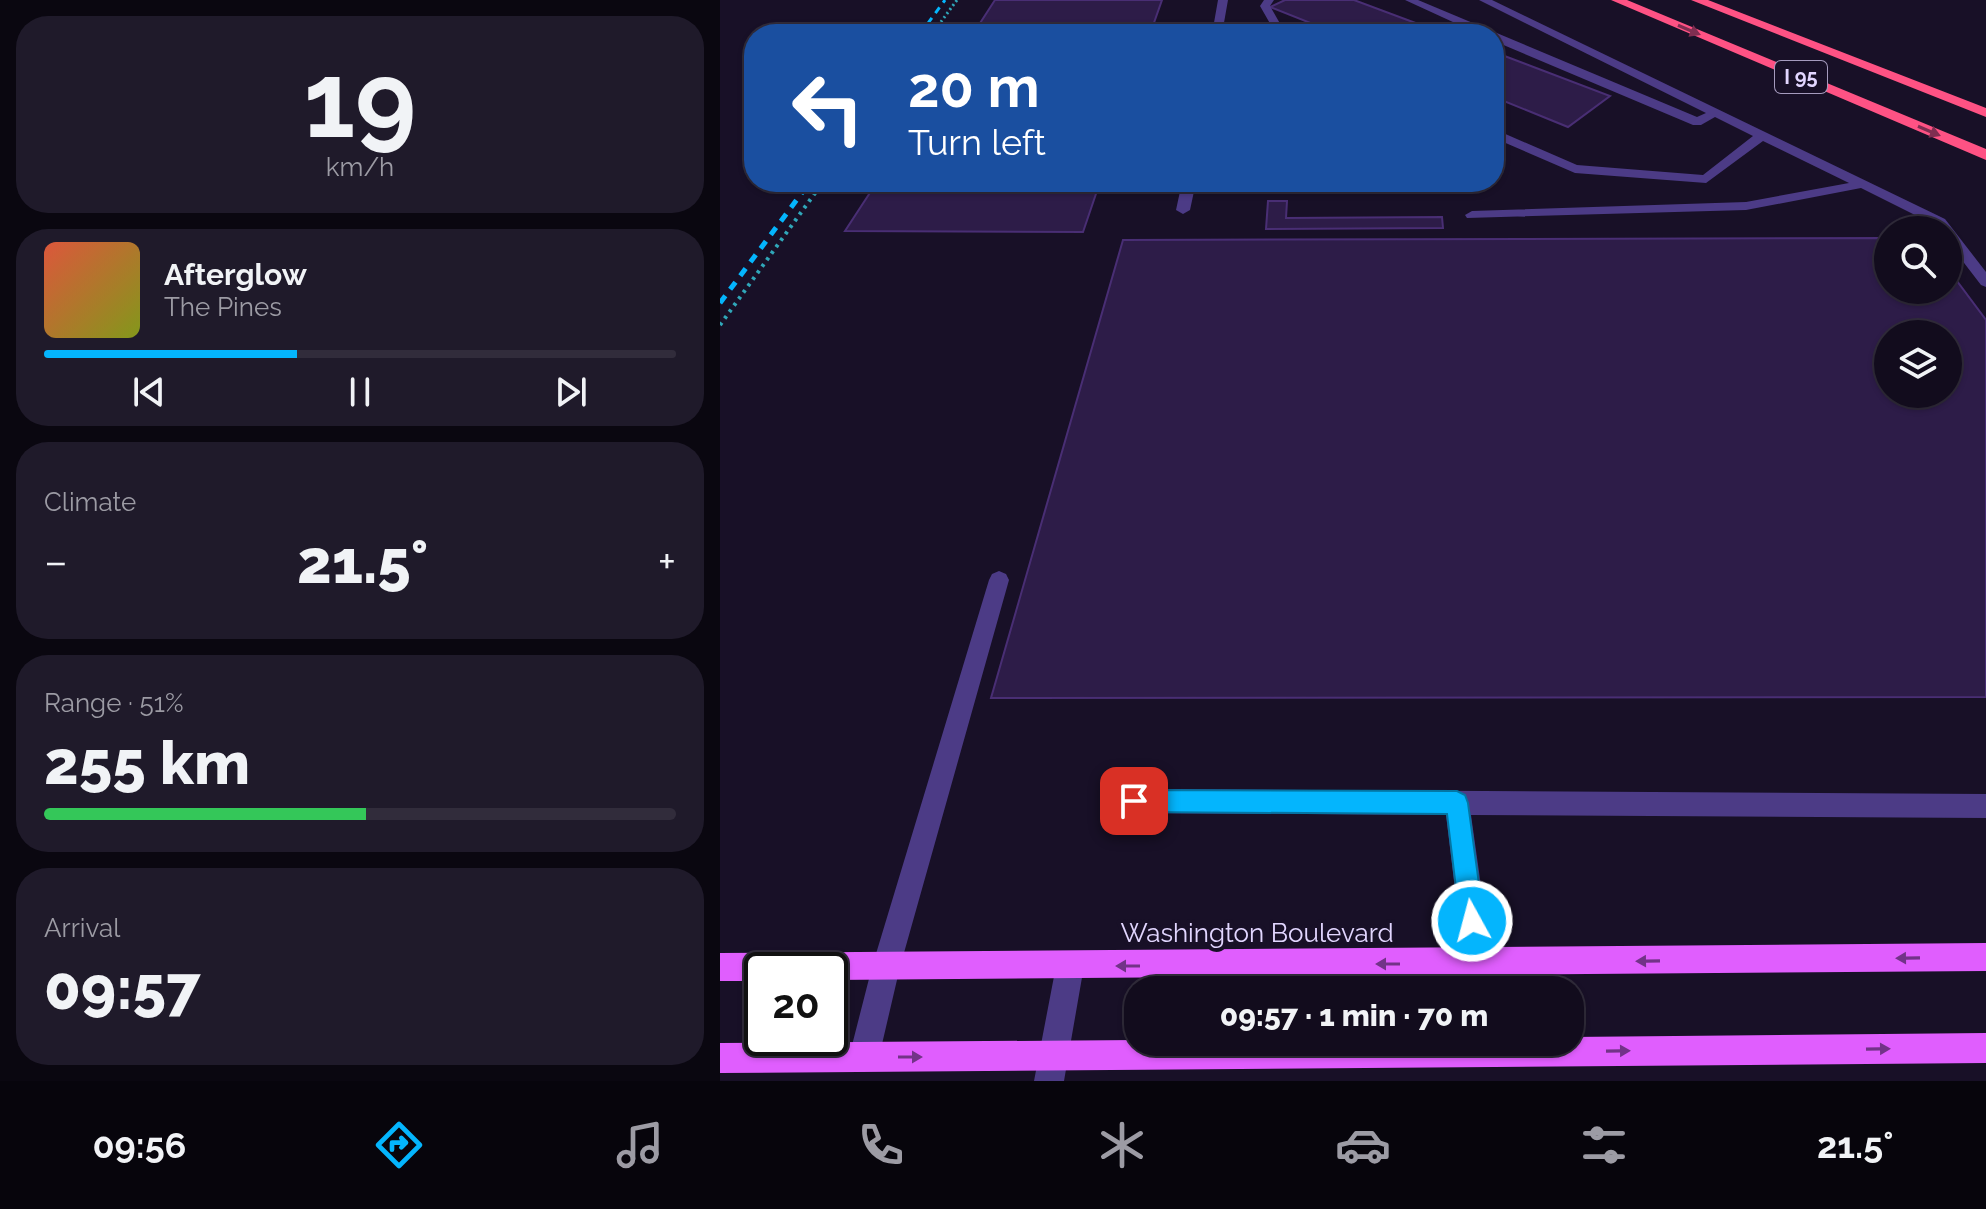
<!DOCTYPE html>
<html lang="en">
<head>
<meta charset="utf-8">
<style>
  :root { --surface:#120c1d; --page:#1f1a2a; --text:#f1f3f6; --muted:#9c9ba4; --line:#312c3b; --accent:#04b5fd }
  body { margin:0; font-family:Raleway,sans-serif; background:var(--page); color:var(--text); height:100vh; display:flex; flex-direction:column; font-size:30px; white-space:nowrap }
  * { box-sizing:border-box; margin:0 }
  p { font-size:26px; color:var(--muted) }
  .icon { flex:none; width:44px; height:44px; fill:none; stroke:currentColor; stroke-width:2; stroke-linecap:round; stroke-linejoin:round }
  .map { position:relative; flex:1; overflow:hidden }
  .panel { display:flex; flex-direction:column; gap:16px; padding:16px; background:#0a0710; width:720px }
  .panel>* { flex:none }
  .banner { position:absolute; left:24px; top:24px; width:760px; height:168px; border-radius:32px; box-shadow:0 2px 6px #0004,0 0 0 2px var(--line); background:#1a4fa0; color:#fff; overflow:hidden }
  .tools { position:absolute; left:1154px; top:216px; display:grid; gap:16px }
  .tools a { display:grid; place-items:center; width:88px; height:88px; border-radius:50%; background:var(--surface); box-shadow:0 2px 6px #0004,0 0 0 2px var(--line); font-size:40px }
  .speed { position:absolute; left:24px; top:952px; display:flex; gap:16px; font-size:40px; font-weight:700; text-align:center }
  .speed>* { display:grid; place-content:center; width:104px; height:104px; border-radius:50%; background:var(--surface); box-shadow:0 2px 6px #0004,0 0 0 2px var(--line); line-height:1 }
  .speed .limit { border:4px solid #111; border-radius:12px; background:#fff; color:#111 }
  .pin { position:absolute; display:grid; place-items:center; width:68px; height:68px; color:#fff; margin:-34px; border-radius:16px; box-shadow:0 4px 12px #0006 }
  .me { position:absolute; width:88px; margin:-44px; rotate:353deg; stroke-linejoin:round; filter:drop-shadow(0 0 6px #0008) }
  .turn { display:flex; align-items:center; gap:28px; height:168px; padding:0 32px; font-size:36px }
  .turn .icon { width:104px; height:104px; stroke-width:2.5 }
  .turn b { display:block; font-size:56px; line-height:68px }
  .big { font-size:60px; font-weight:800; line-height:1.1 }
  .panel .card { flex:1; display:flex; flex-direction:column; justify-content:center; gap:12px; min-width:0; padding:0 28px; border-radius:32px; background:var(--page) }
  .panel .dial { align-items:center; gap:0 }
  .dial b { font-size:104px; line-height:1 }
  .song { display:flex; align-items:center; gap:24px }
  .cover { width:96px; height:96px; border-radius:12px; background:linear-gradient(135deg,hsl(10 70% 55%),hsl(70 70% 35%)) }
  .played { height:8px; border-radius:4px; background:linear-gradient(90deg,var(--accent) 40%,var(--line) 40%) }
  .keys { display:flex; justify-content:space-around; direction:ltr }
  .heat { display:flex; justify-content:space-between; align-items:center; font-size:44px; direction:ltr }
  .charge { height:12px; border-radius:6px; background:linear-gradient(90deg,#34c759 51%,var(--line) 0) }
  .trip { position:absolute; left:404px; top:976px; width:460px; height:80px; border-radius:32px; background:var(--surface); box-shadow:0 2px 6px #0004,0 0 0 2px var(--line); font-weight:800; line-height:80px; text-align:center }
  .tab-bar { display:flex; height:128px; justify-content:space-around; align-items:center; background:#07050c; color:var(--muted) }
  .tab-bar .icon { width:56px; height:56px }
  .tab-bar .on { color:var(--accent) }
  .tab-bar b { font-size:36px; color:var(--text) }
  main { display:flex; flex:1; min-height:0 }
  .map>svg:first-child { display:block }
  .building { fill:#2d1c48; stroke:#492e74; stroke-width:2; fill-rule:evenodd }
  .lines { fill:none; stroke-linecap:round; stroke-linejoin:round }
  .path-far1 { stroke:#30a7b9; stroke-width:3; stroke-dasharray:2 3; stroke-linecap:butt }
  .path { stroke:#30a7b9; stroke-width:4; stroke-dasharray:3 5; stroke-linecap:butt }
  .minor { fill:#4c3b86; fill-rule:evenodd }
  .major { fill:#e05efe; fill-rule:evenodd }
  .highway { fill:#fe5284; fill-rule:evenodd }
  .rail-far1 { stroke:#04b5fd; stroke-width:3; stroke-dasharray:7 6; stroke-linecap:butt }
  .rail { stroke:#04b5fd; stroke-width:5; stroke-dasharray:9 8; stroke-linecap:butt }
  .oneway { fill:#7f2e51 }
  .oneway2 { fill:#723388 }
  .route { fill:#04b5fd; stroke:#0376a4; stroke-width:2 }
  .labels { text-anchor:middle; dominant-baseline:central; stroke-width:8; stroke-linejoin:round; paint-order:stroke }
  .shield { fill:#181027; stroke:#a59bbe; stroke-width:2 }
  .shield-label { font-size:20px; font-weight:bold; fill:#e2d6ff }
  .near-street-label { font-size:26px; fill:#e2d6ff; stroke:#181027 }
</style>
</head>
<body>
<main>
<section class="panel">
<div class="card dial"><b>19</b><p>km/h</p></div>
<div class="card">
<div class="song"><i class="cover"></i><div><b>Afterglow</b><p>The Pines</p></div></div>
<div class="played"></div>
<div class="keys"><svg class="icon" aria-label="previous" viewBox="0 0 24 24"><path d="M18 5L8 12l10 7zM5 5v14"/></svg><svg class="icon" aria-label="pause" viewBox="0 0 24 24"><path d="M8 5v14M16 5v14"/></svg><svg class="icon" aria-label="next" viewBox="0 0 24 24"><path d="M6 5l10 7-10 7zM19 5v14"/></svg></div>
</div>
<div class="card"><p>Climate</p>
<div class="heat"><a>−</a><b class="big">21.5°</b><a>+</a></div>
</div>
<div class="card"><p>Range · 51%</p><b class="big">255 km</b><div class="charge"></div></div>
<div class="card"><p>Arrival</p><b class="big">09:57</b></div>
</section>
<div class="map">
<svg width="1266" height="1081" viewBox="0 0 1266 1081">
  <rect width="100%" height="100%" fill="#181027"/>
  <path class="building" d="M 275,0 L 442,0 L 430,34 L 253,34 Z
    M 565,0 L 634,0 L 725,34 L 618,34 L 550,7 Z
    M 774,52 L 890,96 L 848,127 L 774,97 Z
    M 157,182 L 380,182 L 363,232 L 125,231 Z
    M 548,201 L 567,201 L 566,218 L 722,217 L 723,228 L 546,229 Z
    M 1168,238 L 1168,290 L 1228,290 L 1228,269 L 1266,320 L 1266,697 L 271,698 L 403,240 ZM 1168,334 L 1228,334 L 1228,394 L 1168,394 Z"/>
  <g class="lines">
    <path class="path-far1" d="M 212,34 L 237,0"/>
    <path class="path" d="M 0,325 L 103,182"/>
    <path class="minor" d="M 498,0 L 508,0 L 502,34 L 492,34 Z
      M 544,0 L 554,0 L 550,6 L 566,34 L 556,34 L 540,6 Z
      M 685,0 L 698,0 L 977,117 L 986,113 L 759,0 L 772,0 L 1225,219 L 1266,272 L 1266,287 L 1261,285 L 1228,242 L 1228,230 L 1219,230 L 1215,225 L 1141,188 L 1026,210 L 747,218 L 745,215 L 752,211 L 1026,202 L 1129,183 L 1043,141 L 986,183 L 855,173 L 774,138 L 774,129 L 857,165 L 983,175 L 1033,136 L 995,117 L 981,125 L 973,125 L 774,41 L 774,34 L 759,34 Z
      M 462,182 L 476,182 L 470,210 L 463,214 L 456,210 Z
      M 279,571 L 286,574 L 289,580 L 180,967 L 159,1057 L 154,1067 L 144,1072 L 134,1067 L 129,1057 L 152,967 L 269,580 L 272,574 Z
      M 414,789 L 1266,794 L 1266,818 L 751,815 L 772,964 L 768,974 L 758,978 L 748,974 L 744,964 L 726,815 L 414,813 L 405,810 L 402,801 L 405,792 Z
      M 350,952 L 360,956 L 364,966 L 344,1081 L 314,1081 L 336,966 L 340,956 Z"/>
    <path class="major" d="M 1266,943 L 1266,971 L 110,980 L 110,970 L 42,970 L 42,981 L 0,981 L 0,953 Z
      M 1266,1033 L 1266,1063 L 0,1073 L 0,1043 L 418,1040 L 850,1042 L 850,1037 Z"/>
    <path class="highway" d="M 891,0 L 907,0 L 1266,149 L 1266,160 Z
      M 971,0 L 988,0 L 1266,108 L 1266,117 Z"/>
    <path class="rail-far1" d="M 200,34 L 225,0"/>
    <path class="rail" d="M 0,303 L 90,182"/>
  </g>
  <defs><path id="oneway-solid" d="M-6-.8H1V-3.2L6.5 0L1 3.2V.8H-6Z" transform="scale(2)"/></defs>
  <g class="oneway">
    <use href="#oneway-solid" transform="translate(969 30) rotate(23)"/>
    <use href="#oneway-solid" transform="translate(1209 131) rotate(23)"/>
  </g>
  <g class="oneway2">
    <use href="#oneway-solid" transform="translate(1188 958) rotate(179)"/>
    <use href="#oneway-solid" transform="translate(928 961) rotate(179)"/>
    <use href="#oneway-solid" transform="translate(668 964) rotate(180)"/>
    <use href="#oneway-solid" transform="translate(408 966) rotate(180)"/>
    <use href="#oneway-solid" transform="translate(1158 1049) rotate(-1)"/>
    <use href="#oneway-solid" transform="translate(898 1051) rotate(-1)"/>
    <use href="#oneway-solid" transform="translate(190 1057)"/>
  </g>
  <path class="route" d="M 414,790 L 737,791 L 745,795 L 748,803 L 764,921 L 761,930 L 752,933 L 744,930 L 740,921 L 727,814 L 414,812 L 406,809 L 403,801 L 406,793 Z"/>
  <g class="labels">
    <rect class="shield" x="1055" y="61" width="52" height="32" rx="6"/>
    <g class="shield-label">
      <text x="1081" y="77">I 95</text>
    </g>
    <g class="near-street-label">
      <text x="537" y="933">Washington Boulevard</text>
    </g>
  </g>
</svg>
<div class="tools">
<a><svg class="icon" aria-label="search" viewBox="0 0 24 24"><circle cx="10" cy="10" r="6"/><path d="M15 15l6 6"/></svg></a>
<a><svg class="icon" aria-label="layers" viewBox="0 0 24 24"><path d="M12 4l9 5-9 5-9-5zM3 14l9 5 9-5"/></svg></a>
</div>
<div class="speed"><div class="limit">20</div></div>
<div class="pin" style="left:414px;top:801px;background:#d93025"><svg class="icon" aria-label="arrive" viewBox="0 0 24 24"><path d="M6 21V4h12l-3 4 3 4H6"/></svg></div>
<svg class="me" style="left:752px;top:921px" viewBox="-20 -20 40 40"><circle r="17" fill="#04b5fd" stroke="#fff" stroke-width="3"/><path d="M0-11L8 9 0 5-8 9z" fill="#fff"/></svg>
<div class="trip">09:57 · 1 min · 70 m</div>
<div class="banner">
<div class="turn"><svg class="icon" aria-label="left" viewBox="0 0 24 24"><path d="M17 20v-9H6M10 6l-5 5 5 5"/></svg><div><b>20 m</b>Turn left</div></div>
</div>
</div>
</main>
<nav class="tab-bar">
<b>09:56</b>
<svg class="icon on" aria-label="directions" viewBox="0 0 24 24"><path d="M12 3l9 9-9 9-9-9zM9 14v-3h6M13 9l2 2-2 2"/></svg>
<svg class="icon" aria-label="music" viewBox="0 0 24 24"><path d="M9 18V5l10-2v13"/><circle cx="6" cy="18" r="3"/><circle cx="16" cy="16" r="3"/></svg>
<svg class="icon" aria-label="phone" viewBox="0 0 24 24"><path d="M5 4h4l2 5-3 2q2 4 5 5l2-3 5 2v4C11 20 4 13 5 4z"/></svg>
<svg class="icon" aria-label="climate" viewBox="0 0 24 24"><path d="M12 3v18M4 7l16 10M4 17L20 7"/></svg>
<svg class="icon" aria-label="car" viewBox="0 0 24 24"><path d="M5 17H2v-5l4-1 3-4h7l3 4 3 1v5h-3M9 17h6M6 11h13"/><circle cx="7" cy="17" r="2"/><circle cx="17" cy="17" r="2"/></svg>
<svg class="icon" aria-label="filters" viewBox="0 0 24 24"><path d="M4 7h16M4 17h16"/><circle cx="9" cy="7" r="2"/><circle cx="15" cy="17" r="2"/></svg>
<b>21.5°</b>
</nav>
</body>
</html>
